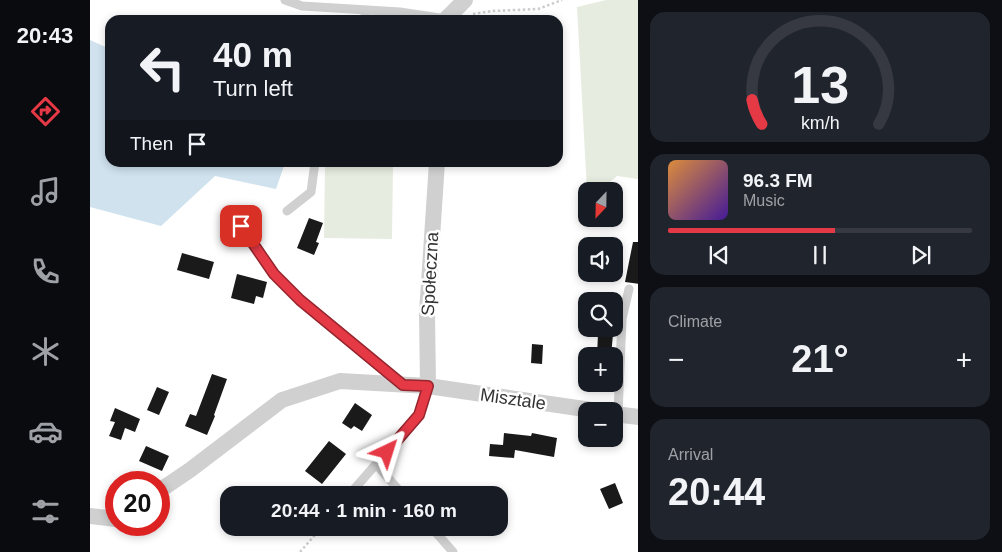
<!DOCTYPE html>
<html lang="en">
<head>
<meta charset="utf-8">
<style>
  :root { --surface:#171b24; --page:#20242c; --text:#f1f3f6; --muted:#9ea1a6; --line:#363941; --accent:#e63946 }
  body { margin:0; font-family:Helvetica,sans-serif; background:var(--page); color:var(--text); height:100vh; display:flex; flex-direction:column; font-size:19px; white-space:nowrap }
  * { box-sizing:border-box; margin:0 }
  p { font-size:16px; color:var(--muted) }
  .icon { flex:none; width:28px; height:28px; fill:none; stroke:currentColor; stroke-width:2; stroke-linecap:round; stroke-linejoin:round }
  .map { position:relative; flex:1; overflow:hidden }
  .side { display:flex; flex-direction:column; gap:12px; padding:12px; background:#0d0f14; width:364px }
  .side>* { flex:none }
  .top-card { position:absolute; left:15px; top:15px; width:458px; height:152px; border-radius:15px; box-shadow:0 2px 8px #0003; background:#171b24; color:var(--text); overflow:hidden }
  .needle { width:32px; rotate:202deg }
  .tools { position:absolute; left:488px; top:182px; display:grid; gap:10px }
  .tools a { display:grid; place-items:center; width:45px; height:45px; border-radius:10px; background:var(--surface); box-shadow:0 2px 8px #0003; font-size:25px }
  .speed { position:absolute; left:15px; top:471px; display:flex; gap:10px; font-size:25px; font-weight:700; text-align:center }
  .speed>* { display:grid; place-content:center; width:65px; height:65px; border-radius:50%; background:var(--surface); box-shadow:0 2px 8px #0003; line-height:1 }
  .speed .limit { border:8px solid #d22; background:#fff; color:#111 }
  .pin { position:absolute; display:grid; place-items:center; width:42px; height:42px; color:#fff; margin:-21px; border-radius:10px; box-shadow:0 2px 8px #0006 }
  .me { position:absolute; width:55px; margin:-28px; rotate:41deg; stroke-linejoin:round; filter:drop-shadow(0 0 4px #0008) }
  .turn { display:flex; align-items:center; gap:18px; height:105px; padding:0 25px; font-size:22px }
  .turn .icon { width:65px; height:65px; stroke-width:2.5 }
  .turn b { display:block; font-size:35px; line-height:42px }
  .then { display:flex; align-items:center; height:48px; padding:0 25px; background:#0003; gap:10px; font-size:19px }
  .big { font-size:38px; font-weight:700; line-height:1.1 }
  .side .card { flex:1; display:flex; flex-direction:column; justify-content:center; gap:8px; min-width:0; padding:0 18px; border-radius:15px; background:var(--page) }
  .side .dial { align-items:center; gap:0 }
  .dial svg { height:130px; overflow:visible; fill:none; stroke:var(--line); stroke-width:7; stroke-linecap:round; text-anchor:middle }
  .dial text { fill:var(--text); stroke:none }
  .song { display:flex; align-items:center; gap:15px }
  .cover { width:60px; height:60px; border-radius:8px; background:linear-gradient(135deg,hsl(30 70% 55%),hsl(260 70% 35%)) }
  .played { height:5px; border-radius:2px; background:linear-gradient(90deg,var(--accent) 55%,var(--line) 55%) }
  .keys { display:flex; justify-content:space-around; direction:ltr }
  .heat { display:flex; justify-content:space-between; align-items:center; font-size:28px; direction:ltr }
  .trip { position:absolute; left:130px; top:486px; width:288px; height:50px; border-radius:15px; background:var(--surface); box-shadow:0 2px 8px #0003; font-weight:700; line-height:50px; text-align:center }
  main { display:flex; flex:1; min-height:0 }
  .tabs { display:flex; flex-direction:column; width:90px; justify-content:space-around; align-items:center; background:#090b0e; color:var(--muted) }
  .tabs .icon { width:35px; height:35px }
  .tabs .on { color:var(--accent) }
  .tabs b { font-size:22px; color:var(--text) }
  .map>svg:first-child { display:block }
  .green { fill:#e6ecdf }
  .water { fill:#cfe2ee }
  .building { fill:#1a1a1a }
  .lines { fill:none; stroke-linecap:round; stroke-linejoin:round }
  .path { stroke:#cdcdcd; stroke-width:2.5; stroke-dasharray:2.5 2.5; stroke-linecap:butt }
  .service { stroke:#d0d0d0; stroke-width:9 }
  .minor { stroke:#d0d0d0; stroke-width:16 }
  .route-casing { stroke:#96252e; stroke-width:12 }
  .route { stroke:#e63946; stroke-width:9 }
  .labels { text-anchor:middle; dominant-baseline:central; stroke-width:5; stroke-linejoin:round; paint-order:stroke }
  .street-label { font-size:18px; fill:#333; stroke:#fff }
</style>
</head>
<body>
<main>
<nav class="tabs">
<b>20:43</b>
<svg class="icon on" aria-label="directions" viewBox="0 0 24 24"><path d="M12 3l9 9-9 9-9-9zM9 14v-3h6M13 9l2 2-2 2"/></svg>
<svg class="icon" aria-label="music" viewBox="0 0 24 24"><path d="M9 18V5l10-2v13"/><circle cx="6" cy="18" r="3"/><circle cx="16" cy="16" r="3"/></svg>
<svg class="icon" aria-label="phone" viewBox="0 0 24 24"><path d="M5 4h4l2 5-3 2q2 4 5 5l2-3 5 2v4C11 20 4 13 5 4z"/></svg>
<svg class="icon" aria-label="climate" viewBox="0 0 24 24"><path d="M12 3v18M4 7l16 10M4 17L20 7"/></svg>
<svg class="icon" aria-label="car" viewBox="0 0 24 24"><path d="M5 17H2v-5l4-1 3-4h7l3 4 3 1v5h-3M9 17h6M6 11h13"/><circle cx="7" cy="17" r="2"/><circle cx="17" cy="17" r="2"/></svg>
<svg class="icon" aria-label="filters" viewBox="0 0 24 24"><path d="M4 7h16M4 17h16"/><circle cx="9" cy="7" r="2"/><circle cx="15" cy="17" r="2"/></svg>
</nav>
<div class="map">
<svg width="549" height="552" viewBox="0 0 549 552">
  <rect width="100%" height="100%" fill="#fff"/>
  <path class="green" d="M 516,0 L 548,0 L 548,179 L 527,176 L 509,191 L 497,191 L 487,7 Z
    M 235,163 L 303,163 L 302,239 L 234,238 Z"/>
  <path class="water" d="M 0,40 L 20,49 L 20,162 L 195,163 L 186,189 L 125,176 L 71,226 L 0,207 Z"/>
  <path class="building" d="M 219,218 L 233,223 L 226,242 L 229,243 L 224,255 L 207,248 Z
    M 543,242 L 549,242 L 549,284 L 535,282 Z
    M 92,253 L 124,262 L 119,279 L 87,270 Z
    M 147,274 L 177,282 L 173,298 L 166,296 L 164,304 L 141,298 Z
    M 508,334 L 523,334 L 521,356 L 507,356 Z
    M 442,344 L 453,345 L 452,364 L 441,363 Z
    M 122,374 L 137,379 L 124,415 L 125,416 L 117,435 L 95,426 L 100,414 L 106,416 Z
    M 67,387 L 79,392 L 69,415 L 57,410 Z
    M 265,403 L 282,415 L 272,431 L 264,426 L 261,429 L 252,423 Z
    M 25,408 L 50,419 L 45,432 L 35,428 L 31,440 L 19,436 L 25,422 L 20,421 Z
    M 414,433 L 441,436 L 442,433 L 467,438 L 464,457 L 425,450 L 424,458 L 399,456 L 400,444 L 413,445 Z
    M 239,441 L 256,454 L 232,484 L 215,471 Z
    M 56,446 L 79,456 L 72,471 L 49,461 Z
    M 525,483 L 533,503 L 519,509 L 510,489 Z"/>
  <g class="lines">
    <path class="path" d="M 383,14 L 402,11 L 448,9 L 472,0
      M 210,552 L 231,528"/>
    <path class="service" d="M 195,0 L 212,6 L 310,12 L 356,19
      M 274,20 L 276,10
      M 197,211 L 221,192 L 225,162
      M 151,226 L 184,274 L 210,301 L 311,383
      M 528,414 L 532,319 L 539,289
      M 286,464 L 313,495
      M 259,495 L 329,415 L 338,386
      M 342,528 L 363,552"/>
    <path class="minor" d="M 355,20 L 375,0
      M 338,386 L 337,313 L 347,162
      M 524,414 L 549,417
      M 69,491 L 100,470 L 192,400 L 250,381 L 338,386 L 508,411
      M 0,516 L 26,519"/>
  </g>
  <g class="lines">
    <defs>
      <path id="route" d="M 151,226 L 184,274 L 210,300 L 313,385 L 338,386 L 329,415 L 297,452"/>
    </defs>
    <use href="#route" class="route-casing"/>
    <use href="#route" class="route"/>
  </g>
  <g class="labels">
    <g class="street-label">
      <text transform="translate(340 274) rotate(-87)">Społeczna</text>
      <text transform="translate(423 399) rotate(8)">Misztale</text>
    </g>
  </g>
</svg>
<div class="tools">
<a><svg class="needle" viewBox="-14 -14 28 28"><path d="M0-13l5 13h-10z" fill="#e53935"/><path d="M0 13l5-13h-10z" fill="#9ea1a6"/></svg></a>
<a><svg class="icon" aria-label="sound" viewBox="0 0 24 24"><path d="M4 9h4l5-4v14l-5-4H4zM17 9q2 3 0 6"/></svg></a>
<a><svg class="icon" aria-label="search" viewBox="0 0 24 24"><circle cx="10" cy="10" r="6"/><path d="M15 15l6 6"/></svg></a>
<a>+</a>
<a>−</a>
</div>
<div class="speed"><div class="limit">20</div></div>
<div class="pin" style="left:151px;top:226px;background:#d93025"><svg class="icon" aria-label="arrive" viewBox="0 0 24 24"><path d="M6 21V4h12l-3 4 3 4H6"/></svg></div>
<svg class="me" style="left:297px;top:452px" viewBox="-20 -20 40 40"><path d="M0-17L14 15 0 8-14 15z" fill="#e63946" stroke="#fff" stroke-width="4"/></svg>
<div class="trip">20:44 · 1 min · 160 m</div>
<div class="top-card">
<div class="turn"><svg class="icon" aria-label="left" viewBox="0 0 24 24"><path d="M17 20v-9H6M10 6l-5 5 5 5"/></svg><div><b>40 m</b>Turn left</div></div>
<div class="then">Then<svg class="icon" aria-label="arrive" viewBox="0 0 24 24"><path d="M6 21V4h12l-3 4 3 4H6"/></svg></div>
</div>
</div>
<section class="side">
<div class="card dial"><svg viewBox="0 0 100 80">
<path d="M14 69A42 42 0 1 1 86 69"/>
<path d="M14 69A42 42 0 0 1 8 54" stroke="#e63946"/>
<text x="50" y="56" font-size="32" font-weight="700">13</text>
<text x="50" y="72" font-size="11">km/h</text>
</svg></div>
<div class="card">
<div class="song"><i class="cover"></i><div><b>96.3 FM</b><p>Music</p></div></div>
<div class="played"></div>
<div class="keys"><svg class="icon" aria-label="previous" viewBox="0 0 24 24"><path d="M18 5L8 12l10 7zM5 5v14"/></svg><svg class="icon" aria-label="pause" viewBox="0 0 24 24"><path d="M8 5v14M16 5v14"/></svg><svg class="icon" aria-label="next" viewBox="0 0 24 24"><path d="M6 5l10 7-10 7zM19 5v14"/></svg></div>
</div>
<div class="card"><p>Climate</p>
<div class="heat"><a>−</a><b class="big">21°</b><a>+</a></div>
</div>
<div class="card"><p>Arrival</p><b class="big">20:44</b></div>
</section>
</main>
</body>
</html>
